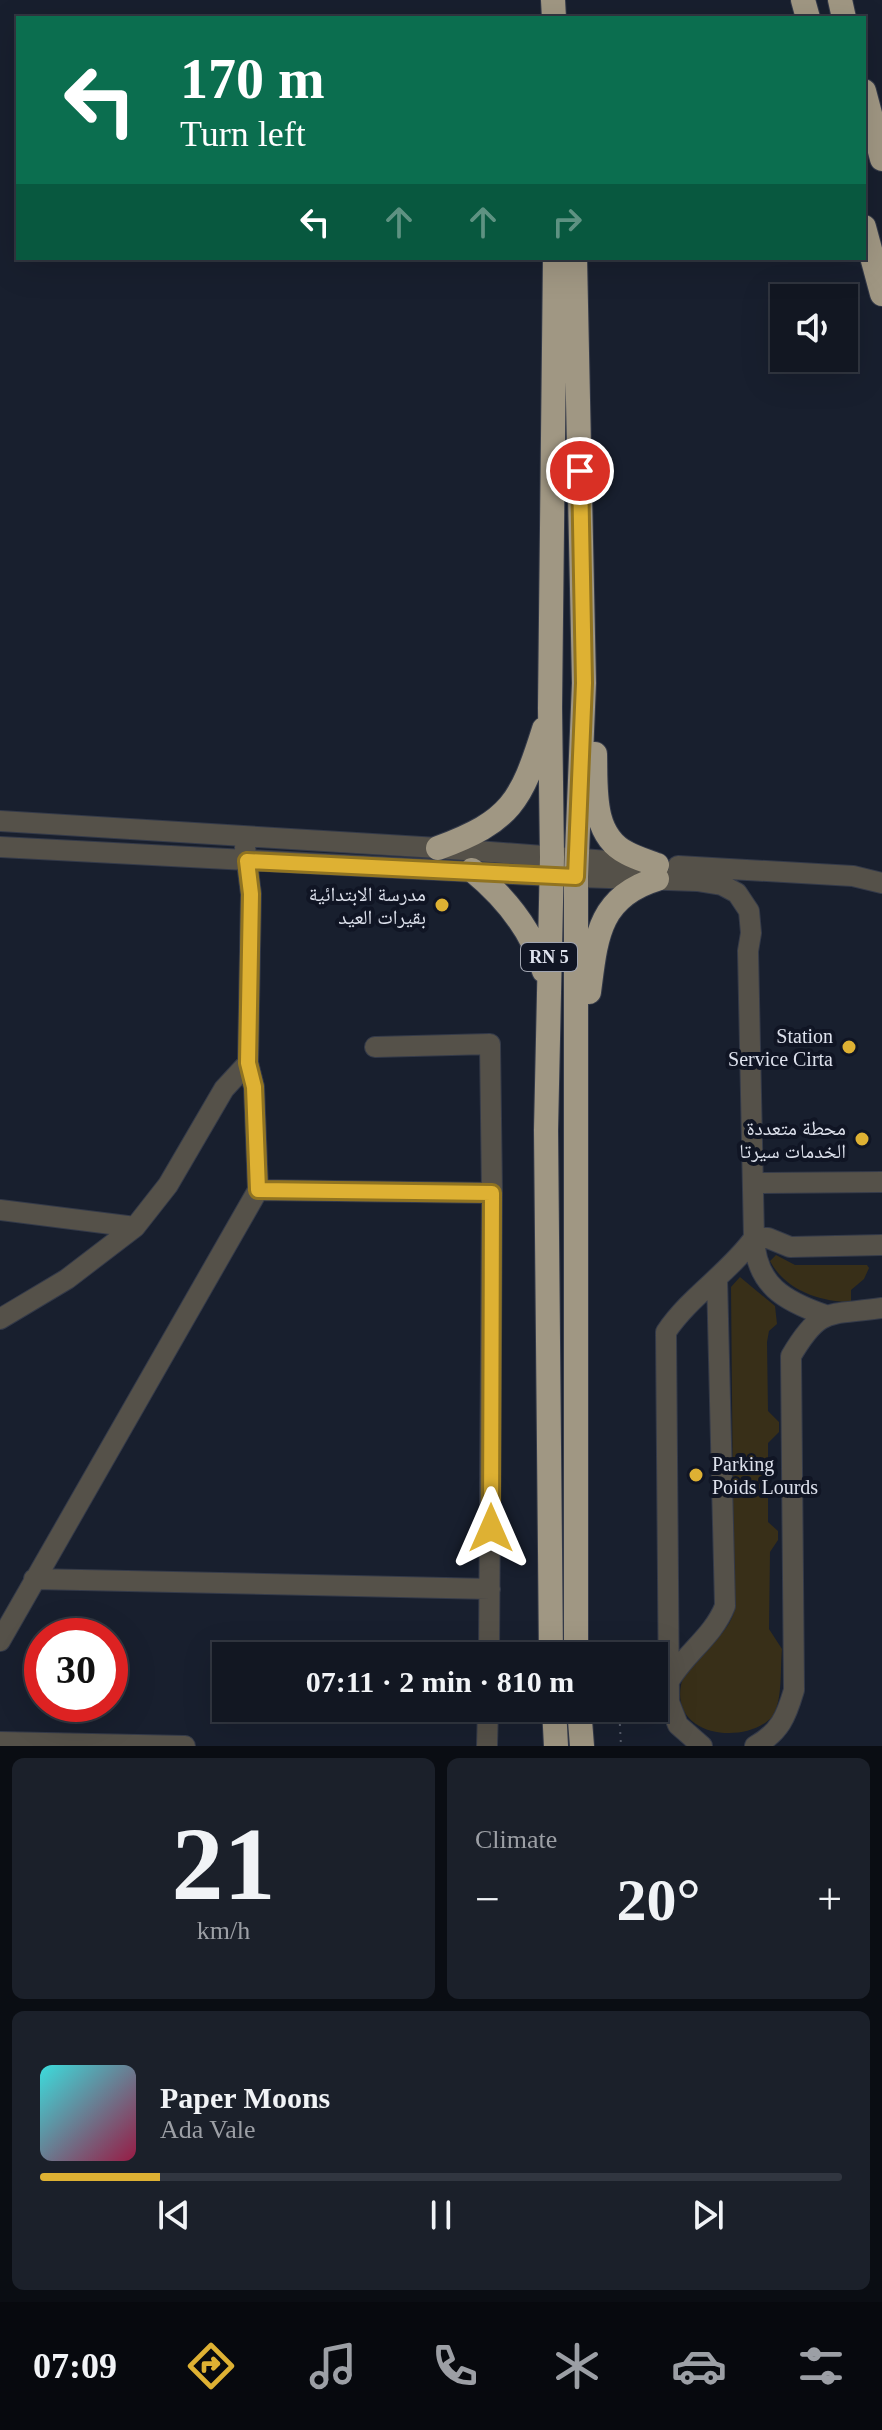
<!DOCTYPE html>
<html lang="en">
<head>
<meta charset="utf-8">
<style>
  :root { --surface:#121722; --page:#1b202a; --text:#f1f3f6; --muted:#9c9fa5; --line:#313640; --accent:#deb133 }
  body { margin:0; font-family:"Times New Roman","Noto Naskh Arabic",serif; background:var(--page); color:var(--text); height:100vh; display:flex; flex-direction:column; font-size:30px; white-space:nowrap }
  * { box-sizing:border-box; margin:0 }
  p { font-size:26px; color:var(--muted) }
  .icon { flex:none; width:44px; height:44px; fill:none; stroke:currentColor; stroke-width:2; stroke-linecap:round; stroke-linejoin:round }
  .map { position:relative; height:1746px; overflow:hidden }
  .panel { display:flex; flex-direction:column; gap:12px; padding:12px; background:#0a0d13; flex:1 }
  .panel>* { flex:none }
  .hud { position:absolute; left:16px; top:16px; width:850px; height:244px; border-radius:0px; box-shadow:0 8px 32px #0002,0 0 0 2px var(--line); background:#0b6e4f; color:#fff; overflow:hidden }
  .tools { position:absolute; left:770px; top:284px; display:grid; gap:16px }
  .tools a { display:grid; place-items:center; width:88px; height:88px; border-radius:0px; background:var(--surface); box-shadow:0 8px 32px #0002,0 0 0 2px var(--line); font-size:40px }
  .speed { position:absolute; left:24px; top:1618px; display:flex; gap:16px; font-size:40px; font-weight:700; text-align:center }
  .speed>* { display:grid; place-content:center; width:104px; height:104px; border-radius:50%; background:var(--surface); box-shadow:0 8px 32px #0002,0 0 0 2px var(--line); line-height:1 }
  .speed .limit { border:12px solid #d22; background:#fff; color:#111 }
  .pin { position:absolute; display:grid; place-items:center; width:68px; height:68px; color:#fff; margin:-34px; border:4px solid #fff; border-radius:50%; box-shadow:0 2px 8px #0007 }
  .me { position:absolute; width:88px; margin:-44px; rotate:0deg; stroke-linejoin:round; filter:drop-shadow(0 0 6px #0008) }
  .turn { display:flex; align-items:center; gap:28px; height:168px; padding:0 32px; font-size:36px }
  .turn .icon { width:104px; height:104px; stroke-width:2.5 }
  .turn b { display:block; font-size:56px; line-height:68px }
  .lanes { display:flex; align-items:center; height:76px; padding:0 32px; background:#0003; justify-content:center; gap:40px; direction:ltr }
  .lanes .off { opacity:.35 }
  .big { font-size:60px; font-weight:700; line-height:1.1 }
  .panel .widget { flex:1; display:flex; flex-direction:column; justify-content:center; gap:12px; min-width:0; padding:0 28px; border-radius:12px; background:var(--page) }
  .panel .dial { align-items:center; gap:0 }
  .dial b { font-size:104px; line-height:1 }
  .song { display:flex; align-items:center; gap:24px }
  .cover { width:96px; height:96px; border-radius:12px; background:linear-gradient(135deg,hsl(180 70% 55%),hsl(340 70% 35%)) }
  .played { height:8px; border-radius:4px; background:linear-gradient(90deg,var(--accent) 15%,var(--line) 15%) }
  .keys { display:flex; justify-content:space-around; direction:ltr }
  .heat { display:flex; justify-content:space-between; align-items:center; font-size:44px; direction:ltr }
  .panel .tiles { flex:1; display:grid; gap:12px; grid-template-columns:1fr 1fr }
  .widget:last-child { grid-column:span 2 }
  .trip { position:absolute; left:212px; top:1642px; width:456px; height:80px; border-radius:0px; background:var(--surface); box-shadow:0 8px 32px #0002,0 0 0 2px var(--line); font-weight:700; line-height:80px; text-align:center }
  .tab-bar { display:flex; height:128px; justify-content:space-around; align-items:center; background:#07090e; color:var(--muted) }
  .tab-bar .icon { width:56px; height:56px }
  .tab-bar .on { color:var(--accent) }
  .tab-bar b { font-size:36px; color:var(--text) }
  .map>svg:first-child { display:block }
  .green { fill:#382f18 }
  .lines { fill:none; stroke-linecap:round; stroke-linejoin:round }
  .minor-casing { stroke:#343a49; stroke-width:22 }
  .highway-casing { stroke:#343a49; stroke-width:26 }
  .path { stroke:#565c6a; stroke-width:2; stroke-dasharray:2 6; stroke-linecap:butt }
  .minor { stroke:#555149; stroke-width:20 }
  .highway { stroke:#a09783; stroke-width:24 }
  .route-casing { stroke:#907321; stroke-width:20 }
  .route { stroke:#deb133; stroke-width:14 }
  .poi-dot { fill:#deb133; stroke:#101524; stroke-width:3 }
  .labels { text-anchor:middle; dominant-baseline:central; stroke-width:8; stroke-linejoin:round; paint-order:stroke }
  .shield { fill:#101524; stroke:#a0a4b0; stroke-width:2 }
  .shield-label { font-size:18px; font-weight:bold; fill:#dde1ec }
  .poi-label { font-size:20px; fill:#dde1ec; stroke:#101524; text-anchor:end }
</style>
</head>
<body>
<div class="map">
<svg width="882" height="1746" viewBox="0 0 882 1746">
  <rect width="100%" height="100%" fill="#181f2e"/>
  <path class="green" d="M 776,1255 L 795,1265 L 867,1265 L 869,1268 L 864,1279 L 851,1290 L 851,1302 C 820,1302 785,1290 770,1261 Z
    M 740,1277 L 775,1306 L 777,1324 L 769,1331 L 767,1342 L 768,1411 L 779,1422 L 779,1432 L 768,1443 L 768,1522 L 778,1531 L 778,1540 L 770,1552 L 769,1629 L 782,1649 C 780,1669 783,1698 773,1716 C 746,1746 671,1737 681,1685 C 687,1654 725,1643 734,1612 L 731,1287 Z"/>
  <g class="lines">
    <defs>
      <path id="minor" d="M 0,821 L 438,848 L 647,864
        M 0,847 L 551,876 L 697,881 L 722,885 L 737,893 L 749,911 L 751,933 L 748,951 L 754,1238 C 729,1273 690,1296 666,1332 L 669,1702 L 678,1725 L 702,1746
        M 678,866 L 853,876 L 882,883
        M 375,1047 L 490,1044 L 492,1193
        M 753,1183 L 882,1182
        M 258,1190 L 492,1193 L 489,1656
        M 0,1210 L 135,1227
        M 825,1315 C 784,1301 756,1285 754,1238 L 768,1238 L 790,1247 L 882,1245
        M 0,1319 L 67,1279 L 135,1227 L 168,1185 L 224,1089 L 248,1063
        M 34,1579 L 490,1589
        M 0,1641 L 258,1190 L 254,1087 L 248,1063 L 251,894 L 245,847
        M 668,1683 C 684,1654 713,1637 725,1606 L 717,1278
        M 0,1742 L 185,1746
        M 487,1746 L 488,1708
        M 755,1746 C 780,1732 786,1717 794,1690 L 791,1356 C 821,1305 829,1316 882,1308"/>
      <path id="highway" d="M 553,0 L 554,18
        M 803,0 L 808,18
        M 840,0 L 844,18
        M 864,91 L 882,159
        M 864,227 L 882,294
        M 575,258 L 584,683 L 576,877 L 576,1656
        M 595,754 C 596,788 591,835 627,853 C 636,858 647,861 657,865
        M 438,848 C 511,821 521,802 544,729
        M 472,870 C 505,897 532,930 544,971
        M 589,992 C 596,938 598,897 657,879
        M 551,1656 L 546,1130 L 552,857 L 550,708 L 555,258
        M 554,1708 L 556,1746
        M 579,1708 L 582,1746"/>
    </defs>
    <use href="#minor" class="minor-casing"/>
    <use href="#highway" class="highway-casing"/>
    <path class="path" d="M 593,1648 L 604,1650 L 609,1656
      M 619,1708 L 621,1746"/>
    <use href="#minor" class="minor"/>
    <use href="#highway" class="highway"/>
  </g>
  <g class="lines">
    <defs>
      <path id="route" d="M 491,1528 L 492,1193 L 258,1190 L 254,1087 L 248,1063 L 251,894 L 247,861 L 576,877 L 584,683 L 580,471"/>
    </defs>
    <use href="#route" class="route-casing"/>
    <use href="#route" class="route"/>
  </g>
  <g class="poi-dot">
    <circle cx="442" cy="905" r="8"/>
    <circle cx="849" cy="1047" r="8"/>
    <circle cx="862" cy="1139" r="8"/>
    <circle cx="696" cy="1475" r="8"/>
  </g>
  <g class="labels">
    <rect class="shield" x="521" y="943" width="56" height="28" rx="6"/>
    <g class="shield-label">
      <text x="549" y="957">RN 5</text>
    </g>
    <g class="poi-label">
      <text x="426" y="894">مدرسة الابتدائية<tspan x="426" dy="23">بقيرات العيد</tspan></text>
      <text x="833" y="1036">Station<tspan x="833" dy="23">Service Cirta</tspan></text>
      <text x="846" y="1128">محطة متعددة<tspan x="846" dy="23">الخدمات سيرتا</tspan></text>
      <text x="712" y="1464" text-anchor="start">Parking<tspan x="712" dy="23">Poids Lourds</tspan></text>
    </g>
  </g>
</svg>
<div class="tools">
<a><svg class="icon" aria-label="sound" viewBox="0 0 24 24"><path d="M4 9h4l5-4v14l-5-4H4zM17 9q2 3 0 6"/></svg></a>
</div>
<div class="speed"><div class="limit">30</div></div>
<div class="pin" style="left:580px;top:471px;background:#d93025"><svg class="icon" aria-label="arrive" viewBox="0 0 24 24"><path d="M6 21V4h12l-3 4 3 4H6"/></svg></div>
<svg class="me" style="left:491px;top:1528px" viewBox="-20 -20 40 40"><path d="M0-17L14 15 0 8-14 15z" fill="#deb133" stroke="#fff" stroke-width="4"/></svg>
<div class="trip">07:11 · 2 min · 810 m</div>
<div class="hud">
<div class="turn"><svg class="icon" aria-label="left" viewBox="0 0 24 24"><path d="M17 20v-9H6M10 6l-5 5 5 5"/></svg><div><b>170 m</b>Turn left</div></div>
<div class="lanes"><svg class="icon" aria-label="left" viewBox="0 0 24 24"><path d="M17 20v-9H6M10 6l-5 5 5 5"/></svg><svg class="icon off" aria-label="ahead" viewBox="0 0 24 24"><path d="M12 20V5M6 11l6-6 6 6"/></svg><svg class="icon off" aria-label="ahead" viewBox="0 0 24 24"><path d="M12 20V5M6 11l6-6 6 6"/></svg><svg class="icon off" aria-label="right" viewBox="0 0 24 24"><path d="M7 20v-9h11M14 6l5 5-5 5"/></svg></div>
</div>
</div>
<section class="panel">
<div class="tiles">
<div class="widget dial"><b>21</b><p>km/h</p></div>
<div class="widget"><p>Climate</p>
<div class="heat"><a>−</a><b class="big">20°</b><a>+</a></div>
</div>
<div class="widget">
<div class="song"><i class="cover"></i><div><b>Paper Moons</b><p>Ada Vale</p></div></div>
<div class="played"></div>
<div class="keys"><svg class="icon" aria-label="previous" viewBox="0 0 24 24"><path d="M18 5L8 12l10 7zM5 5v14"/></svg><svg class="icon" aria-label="pause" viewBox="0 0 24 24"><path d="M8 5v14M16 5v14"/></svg><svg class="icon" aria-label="next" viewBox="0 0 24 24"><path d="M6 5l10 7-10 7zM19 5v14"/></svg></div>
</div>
</div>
</section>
<nav class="tab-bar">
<b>07:09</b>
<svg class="icon on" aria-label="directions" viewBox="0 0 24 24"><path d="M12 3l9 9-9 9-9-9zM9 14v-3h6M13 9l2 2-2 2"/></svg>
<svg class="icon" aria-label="music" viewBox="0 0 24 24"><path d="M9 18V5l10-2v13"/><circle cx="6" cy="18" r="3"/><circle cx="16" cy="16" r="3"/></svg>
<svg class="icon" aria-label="phone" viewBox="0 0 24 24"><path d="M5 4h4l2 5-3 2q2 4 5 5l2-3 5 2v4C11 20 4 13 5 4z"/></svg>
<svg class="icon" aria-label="climate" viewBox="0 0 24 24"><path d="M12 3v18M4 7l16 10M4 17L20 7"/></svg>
<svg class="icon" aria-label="car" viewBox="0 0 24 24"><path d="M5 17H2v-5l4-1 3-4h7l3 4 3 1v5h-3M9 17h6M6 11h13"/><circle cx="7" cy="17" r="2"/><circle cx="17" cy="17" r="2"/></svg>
<svg class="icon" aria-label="filters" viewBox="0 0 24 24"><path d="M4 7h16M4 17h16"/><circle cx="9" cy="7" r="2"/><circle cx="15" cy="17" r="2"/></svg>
</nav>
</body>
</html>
